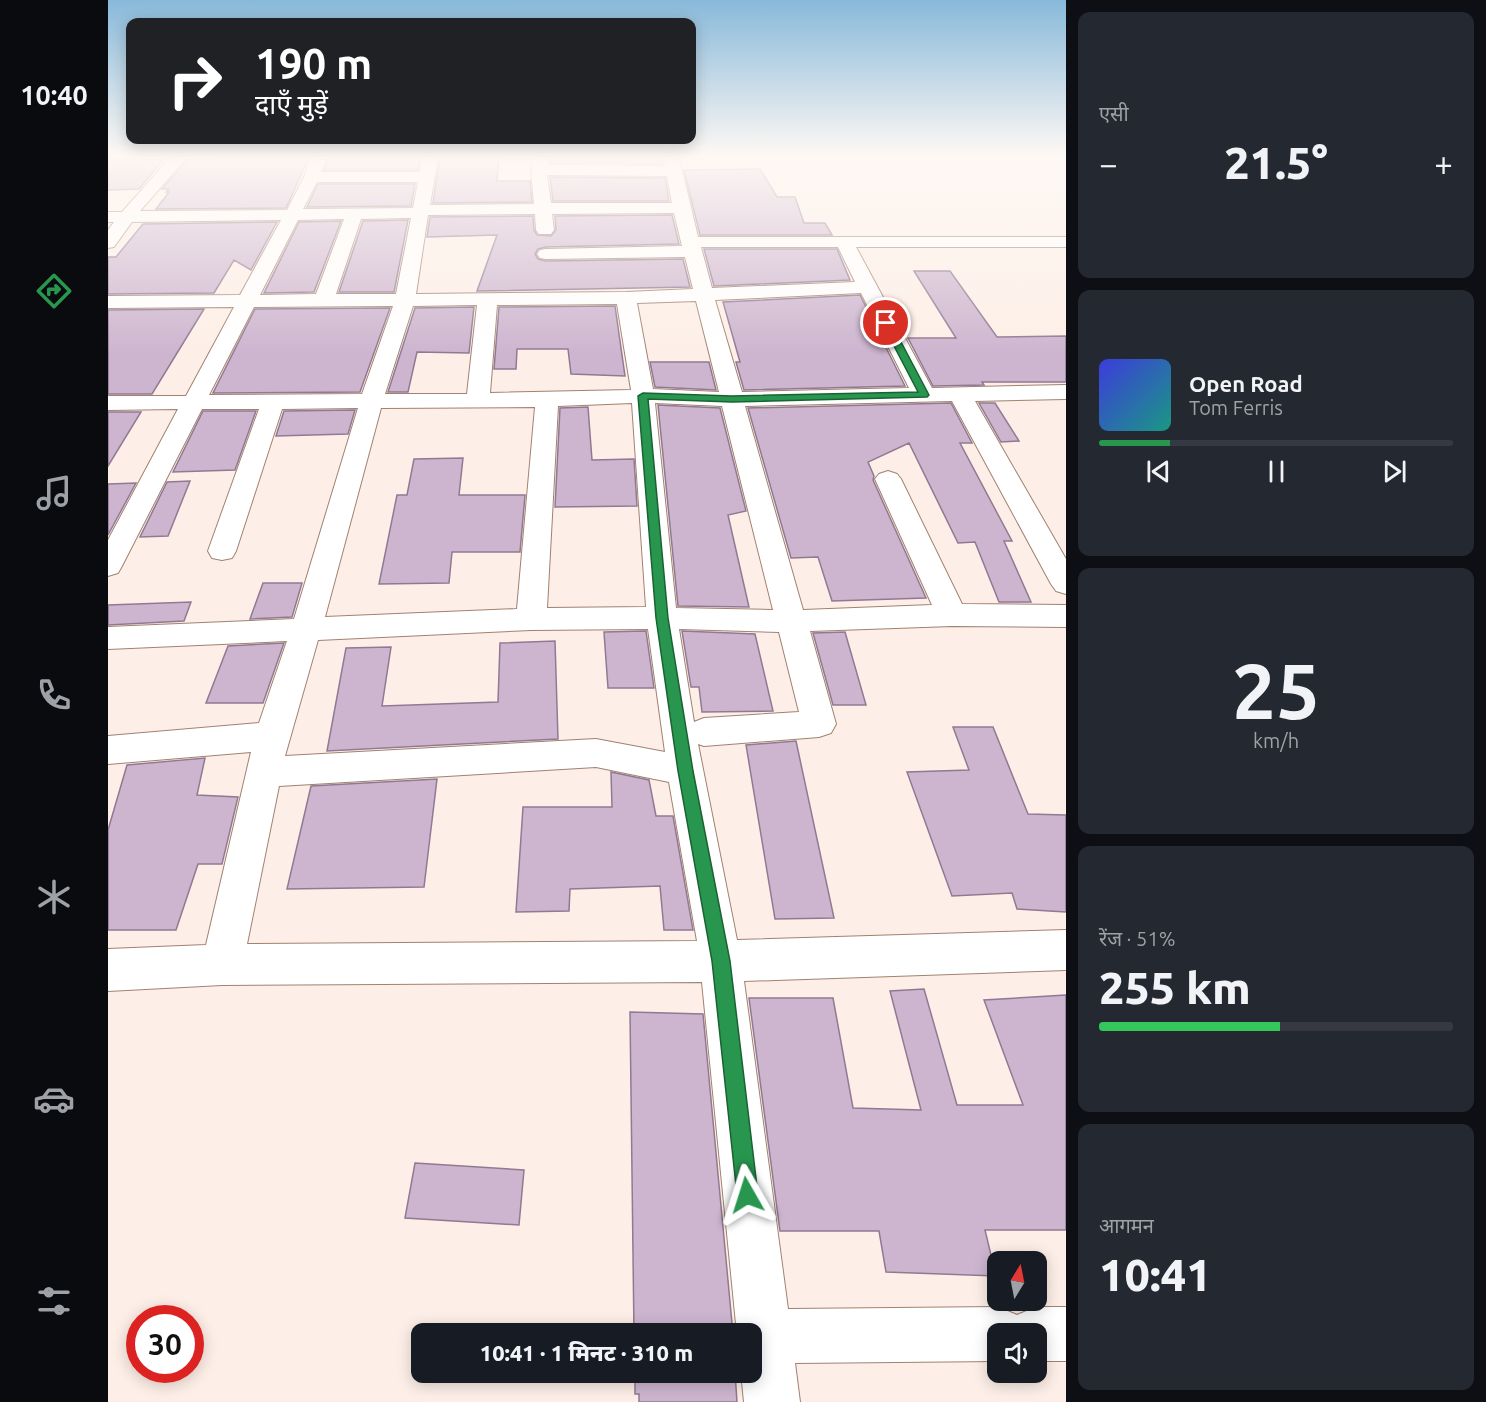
<!DOCTYPE html>
<html lang="hi">
<head>
<meta charset="utf-8">
<style>
  :root { --surface:#171b24; --page:#242831; --text:#f1f3f6; --muted:#9ea1a6; --line:#363941; --accent:#28964f }
  body { margin:0; font-family:Ubuntu,"Noto Sans Devanagari",sans-serif; background:var(--page); color:var(--text); height:100vh; display:flex; flex-direction:column; font-size:22px; white-space:nowrap }
  * { box-sizing:border-box; margin:0 }
  p { font-size:20px; color:var(--muted) }
  .icon { flex:none; width:33px; height:33px; fill:none; stroke:currentColor; stroke-width:2; stroke-linecap:round; stroke-linejoin:round }
  .map { position:relative; flex:1; overflow:hidden }
  .side { display:flex; flex-direction:column; gap:12px; padding:12px; background:#0d0f14; width:420px }
  .side>* { flex:none }
  .guide { position:absolute; left:18px; top:18px; width:570px; height:126px; border-radius:12px; box-shadow:0 3px 15px #0003; background:#202124; color:#fff; overflow:hidden }
  .needle { width:39px; rotate:10deg }
  .tools { position:absolute; left:879px; top:1251px; display:grid; gap:12px }
  .tools a { display:grid; place-items:center; width:60px; height:60px; border-radius:12px; background:var(--surface); box-shadow:0 3px 15px #0003; font-size:30px }
  .speed { position:absolute; left:18px; top:1305px; display:flex; gap:12px; font-size:30px; font-weight:700; text-align:center }
  .speed>* { display:grid; place-content:center; width:78px; height:78px; border-radius:50%; background:var(--surface); box-shadow:0 3px 15px #0003; line-height:1 }
  .speed .limit { border:9px solid #d22; background:#fff; color:#111 }
  .pin { position:absolute; display:grid; place-items:center; width:51px; height:51px; color:#fff; margin:-26px; border:3px solid #fff; border-radius:50%; box-shadow:0 2px 6px #0007 }
  .me { position:absolute; width:66px; margin:-33px; rotate:354deg; stroke-linejoin:round; filter:drop-shadow(0 0 4px #0008) }
  .turn { display:flex; align-items:center; gap:21px; height:126px; padding:0 30px; font-size:27px }
  .turn .icon { width:78px; height:78px; stroke-width:2.5 }
  .turn b { display:block; font-size:42px; line-height:51px }
  .big { font-size:45px; font-weight:800; line-height:1.1 }
  .side .card { flex:1; display:flex; flex-direction:column; justify-content:center; gap:9px; min-width:0; padding:0 21px; border-radius:12px; background:var(--page) }
  .side .dial { align-items:center; gap:0 }
  .dial b { font-size:78px; line-height:1 }
  .song { display:flex; align-items:center; gap:18px }
  .cover { width:72px; height:72px; border-radius:9px; background:linear-gradient(135deg,hsl(240 70% 55%),hsl(170 70% 35%)) }
  .played { height:6px; border-radius:3px; background:linear-gradient(90deg,var(--accent) 20%,var(--line) 20%) }
  .keys { display:flex; justify-content:space-around; direction:ltr }
  .heat { display:flex; justify-content:space-between; align-items:center; font-size:33px; direction:ltr }
  .charge { height:9px; border-radius:4px; background:linear-gradient(90deg,#34c759 51%,var(--line) 0) }
  .trip { position:absolute; left:303px; top:1323px; width:351px; height:60px; border-radius:12px; background:var(--surface); box-shadow:0 3px 15px #0003; font-weight:800; line-height:60px; text-align:center }
  main { display:flex; flex:1; min-height:0 }
  .tab-bar { display:flex; flex-direction:column; width:108px; justify-content:space-around; align-items:center; background:#090b0e; color:var(--muted) }
  .tab-bar .icon { width:42px; height:42px }
  .tab-bar .active { color:var(--accent) }
  .tab-bar b { font-size:27px; color:var(--text) }
  .map>svg:first-child { display:block }
  .building { fill:#cdb5cf; stroke:#907992; stroke-width:1.5 }
  .lines { fill:none; stroke-linecap:round; stroke-linejoin:round }
  .minor-casing { stroke:#a08270; stroke-width:2 }
  .minor { fill:#fff; fill-rule:evenodd }
  .route { fill:#28964f; stroke:#1a6233; stroke-width:1.5 }
</style>
</head>
<body>
<main>
<nav class="tab-bar">
<b>10:40</b>
<svg class="icon active" aria-label="directions" viewBox="0 0 24 24"><path d="M12 3l9 9-9 9-9-9zM9 14v-3h6M13 9l2 2-2 2"/></svg>
<svg class="icon" aria-label="music" viewBox="0 0 24 24"><path d="M9 18V5l10-2v13"/><circle cx="6" cy="18" r="3"/><circle cx="16" cy="16" r="3"/></svg>
<svg class="icon" aria-label="phone" viewBox="0 0 24 24"><path d="M5 4h4l2 5-3 2q2 4 5 5l2-3 5 2v4C11 20 4 13 5 4z"/></svg>
<svg class="icon" aria-label="climate" viewBox="0 0 24 24"><path d="M12 3v18M4 7l16 10M4 17L20 7"/></svg>
<svg class="icon" aria-label="car" viewBox="0 0 24 24"><path d="M5 17H2v-5l4-1 3-4h7l3 4 3 1v5h-3M9 17h6M6 11h13"/><circle cx="7" cy="17" r="2"/><circle cx="17" cy="17" r="2"/></svg>
<svg class="icon" aria-label="filters" viewBox="0 0 24 24"><path d="M4 7h16M4 17h16"/><circle cx="9" cy="7" r="2"/><circle cx="15" cy="17" r="2"/></svg>
</nav>
<div class="map">
<svg width="958" height="1402" viewBox="0 0 958 1402">
  <rect width="100%" height="100%" fill="#fdefe7"/>
  <path class="building" d="M 161,157 L 201,157 L 178,208 L 48,209 L 61,192 L 58,192 L 61,189 L 54,189 L 80,159 Z
    M 221,157 L 312,157 L 310,170 L 216,170 Z
    M 332,157 L 391,157 L 389,181 L 422,181 L 424,202 L 325,203 Z
    M 444,157 L 553,157 L 554,164 L 443,163 Z
    M 56,159 L 31,189 L 0,190 L 0,160 Z
    M 652,169 L 669,197 L 687,197 L 696,223 L 717,223 L 724,235 L 592,235 L 576,170 Z
    M 442,177 L 557,178 L 561,201 L 445,201 Z
    M 210,184 L 307,184 L 303,206 L 199,207 Z
    M 564,215 L 571,244 L 438,247 L 430,249 L 427,254 L 430,259 L 438,261 L 575,259 L 582,287 L 369,291 L 389,235 L 319,237 L 322,217 L 425,216 L 426,230 L 429,235 L 443,236 L 448,230 L 447,216 Z
    M 300,220 L 286,292 L 231,292 L 255,221 Z
    M 233,221 L 206,292 L 156,293 L 191,222 Z
    M 169,222 L 143,270 L 126,260 L 106,293 L 0,294 L 0,257 L 8,257 L 35,224 Z
    M 596,249 L 729,249 L 742,280 L 606,286 Z
    M 806,271 L 842,271 L 889,337 L 958,336 L 958,382 L 874,382 L 876,385 L 825,386 L 800,338 L 848,338 Z
    M 752,295 L 797,386 L 636,390 L 628,362 L 632,362 L 615,302 Z
    M 507,306 L 517,376 L 463,374 L 460,349 L 409,349 L 408,369 L 386,369 L 391,307 Z
    M 366,307 L 361,353 L 309,352 L 300,392 L 280,392 L 307,308 Z
    M 282,308 L 252,392 L 105,393 L 147,309 Z
    M 96,309 L 44,394 L 0,394 L 0,310 Z
    M 542,362 L 601,362 L 608,390 L 547,387 Z
    M 843,403 L 864,443 L 852,443 L 904,541 L 896,541 L 923,602 L 891,602 L 867,542 L 850,543 L 801,443 L 760,462 L 766,476 L 765,480 L 818,598 L 724,601 L 710,557 L 683,558 L 640,408 Z
    M 871,403 L 887,403 L 911,441 L 893,442 Z
    M 550,405 L 612,408 L 638,511 L 620,515 L 641,607 L 570,606 Z
    M 480,407 L 484,460 L 526,459 L 529,506 L 447,507 L 452,408 Z
    M 247,410 L 240,434 L 168,436 L 176,411 Z
    M 95,411 L 148,411 L 127,470 L 65,472 Z
    M 0,412 L 33,412 L 0,466 Z
    M 355,458 L 351,495 L 417,495 L 412,552 L 344,552 L 341,583 L 271,584 L 289,495 L 299,495 L 306,459 Z
    M 82,481 L 60,536 L 32,537 L 59,482 Z
    M 28,483 L 0,535 L 0,484 Z
    M 155,583 L 194,583 L 184,617 L 142,619 Z
    M 83,602 L 76,621 L 0,625 L 0,605 Z
    M 538,631 L 546,688 L 500,688 L 496,632 Z
    M 574,631 L 647,634 L 665,711 L 594,712 L 591,687 L 583,687 Z
    M 737,632 L 758,705 L 725,705 L 705,633 Z
    M 447,641 L 450,739 L 219,751 L 238,648 L 283,647 L 274,706 L 390,702 L 392,643 Z
    M 176,643 L 155,703 L 98,703 L 120,646 Z
    M 845,727 L 885,727 L 920,814 L 958,815 L 958,912 L 909,909 L 904,893 L 844,896 L 799,772 L 861,770 Z
    M 688,741 L 726,918 L 667,919 L 638,745 Z
    M 97,758 L 89,795 L 130,797 L 114,864 L 90,864 L 68,930 L 0,930 L 0,830 L 19,765 Z
    M 503,772 L 541,780 L 548,816 L 565,816 L 585,930 L 556,930 L 552,886 L 462,889 L 461,911 L 408,912 L 415,807 L 504,807 Z
    M 329,779 L 316,887 L 179,889 L 203,786 Z
    M 816,989 L 849,1105 L 915,1105 L 876,1000 L 958,995 L 958,1230 L 877,1230 L 888,1276 L 778,1272 L 771,1231 L 672,1231 L 641,998 L 725,998 L 745,1108 L 813,1110 L 782,991 Z
    M 522,1012 L 595,1014 L 625,1334 L 526,1334 Z
    M 307,1163 L 416,1170 L 411,1225 L 297,1218 Z
    M 527,1372 L 627,1372 L 629,1402 L 531,1402 L 531,1394 L 527,1394 Z"/>
  <g class="lines">
    <defs>
      <path id="minor" d="M 63,157 L 79,157 L 32,211 L 179,210 L 196,177 L 203,157 L 219,157 L 213,172 L 312,172 L 314,157 L 330,157 L 322,205 L 426,204 L 423,170 L 426,157 L 442,157 L 440,165 L 557,166 L 555,157 L 571,157 L 590,237 L 958,237 L 958,247 L 748,247 L 824,388 L 958,385 L 958,399 L 867,401 L 958,559 L 958,594 L 948,591 L 943,584 L 844,401 L 637,406 L 695,610 L 824,605 L 767,479 L 771,474 L 780,471 L 789,474 L 793,479 L 854,604 L 958,605 L 958,627 L 844,626 L 702,631 L 728,724 L 723,733 L 711,737 L 596,746 L 590,744 L 629,940 L 958,930 L 958,970 L 636,981 L 680,1309 L 890,1307 L 909,1315 L 928,1307 L 958,1307 L 958,1361 L 928,1361 L 928,1334 L 890,1334 L 890,1361 L 687,1363 L 692,1402 L 636,1402 L 633,1372 L 644,1372 L 644,1334 L 629,1334 L 594,982 L 114,985 L 0,991 L 0,949 L 98,945 L 143,752 L 0,764 L 0,736 L 151,723 L 179,641 L 0,649 L 0,627 L 186,619 L 250,408 L 174,409 L 128,551 L 124,558 L 114,560 L 104,558 L 100,551 L 151,409 L 94,409 L 14,566 L 10,573 L 0,576 L 0,540 L 70,409 L 0,410 L 0,396 L 78,396 L 126,307 L 0,308 L 0,296 L 132,295 L 173,220 L 24,222 L 6,247 L 0,248 L 0,230 L 6,222 L 0,222 L 0,212 L 14,212 ZM 439,175 L 559,176 L 564,203 L 443,203 ZM 209,182 L 310,182 L 305,208 L 195,209 ZM 566,213 L 574,246 L 438,249 L 432,250 L 429,254 L 432,258 L 438,259 L 577,257 L 585,289 L 518,292 L 308,294 L 320,215 L 427,214 L 428,230 L 431,234 L 443,234 L 446,230 L 444,214 ZM 303,218 L 288,294 L 228,294 L 253,219 ZM 236,219 L 208,294 L 152,295 L 190,220 ZM 593,247 L 730,247 L 747,282 L 604,288 ZM 753,293 L 801,388 L 634,392 L 607,300 ZM 588,301 L 611,392 L 545,389 L 529,303 ZM 509,304 L 523,390 L 382,393 L 389,305 ZM 369,305 L 359,394 L 277,394 L 305,306 ZM 285,306 L 254,394 L 101,395 L 146,307 ZM 524,403 L 538,607 L 439,608 L 450,406 ZM 547,403 L 614,406 L 665,610 L 568,608 ZM 427,407 L 409,609 L 217,617 L 273,408 ZM 540,629 L 557,752 L 488,739 L 177,756 L 210,640 L 423,630 ZM 571,629 L 671,632 L 691,712 L 596,718 L 586,722 ZM 488,767 L 561,782 L 589,941 L 139,944 L 171,786 Z"/>
    </defs>
    <use href="#minor" class="minor-casing"/>
    <use href="#minor" class="minor"/>
  </g>
  <linearGradient id="sky" x2="0" y2="1"><stop stop-color="#88b9da"/><stop offset="0.44" stop-color="#fef8f4"/><stop offset="1" stop-color="#fef8f4" stop-opacity="0"/></linearGradient>
  <rect width="958" height="353" fill="url(#sky)"/>
  <path class="route" d="M 778,320 L 783,323 L 821,395 L 819,397 L 624,402 L 540,399 L 560,618 L 585,771 L 622,961 L 650,1195 L 647,1202 L 639,1205 L 632,1202 L 629,1195 L 604,961 L 570,771 L 548,618 L 530,396 L 535,393 L 624,396 L 810,392 L 774,323 Z"/>
</svg>
<div class="tools">
<a><svg class="needle" viewBox="-14 -14 28 28"><path d="M0-13l5 13h-10z" fill="#e53935"/><path d="M0 13l5-13h-10z" fill="#9ea1a6"/></svg></a>
<a><svg class="icon" aria-label="sound" viewBox="0 0 24 24"><path d="M4 9h4l5-4v14l-5-4H4zM17 9q2 3 0 6"/></svg></a>
</div>
<div class="speed"><div class="limit">30</div></div>
<div class="pin" style="left:778px;top:323px;background:#d93025"><svg class="icon" aria-label="arrive" viewBox="0 0 24 24"><path d="M6 21V4h12l-3 4 3 4H6"/></svg></div>
<svg class="me" style="left:639px;top:1195px" viewBox="-20 -20 40 40"><path d="M0-17L14 15 0 8-14 15z" fill="#28964f" stroke="#fff" stroke-width="4"/></svg>
<div class="trip">10:41 · 1 मिनट · 310 m</div>
<div class="guide">
<div class="turn"><svg class="icon" aria-label="right" viewBox="0 0 24 24"><path d="M7 20v-9h11M14 6l5 5-5 5"/></svg><div><b>190 m</b>दाएँ मुड़ें</div></div>
</div>
</div>
<section class="side">
<div class="card"><p>एसी</p>
<div class="heat"><a>−</a><b class="big">21.5°</b><a>+</a></div>
</div>
<div class="card">
<div class="song"><i class="cover"></i><div><b>Open Road</b><p>Tom Ferris</p></div></div>
<div class="played"></div>
<div class="keys"><svg class="icon" aria-label="previous" viewBox="0 0 24 24"><path d="M18 5L8 12l10 7zM5 5v14"/></svg><svg class="icon" aria-label="pause" viewBox="0 0 24 24"><path d="M8 5v14M16 5v14"/></svg><svg class="icon" aria-label="next" viewBox="0 0 24 24"><path d="M6 5l10 7-10 7zM19 5v14"/></svg></div>
</div>
<div class="card dial"><b>25</b><p>km/h</p></div>
<div class="card"><p>रेंज · 51%</p><b class="big">255 km</b><div class="charge"></div></div>
<div class="card"><p>आगमन</p><b class="big">10:41</b></div>
</section>
</main>
</body>
</html>
